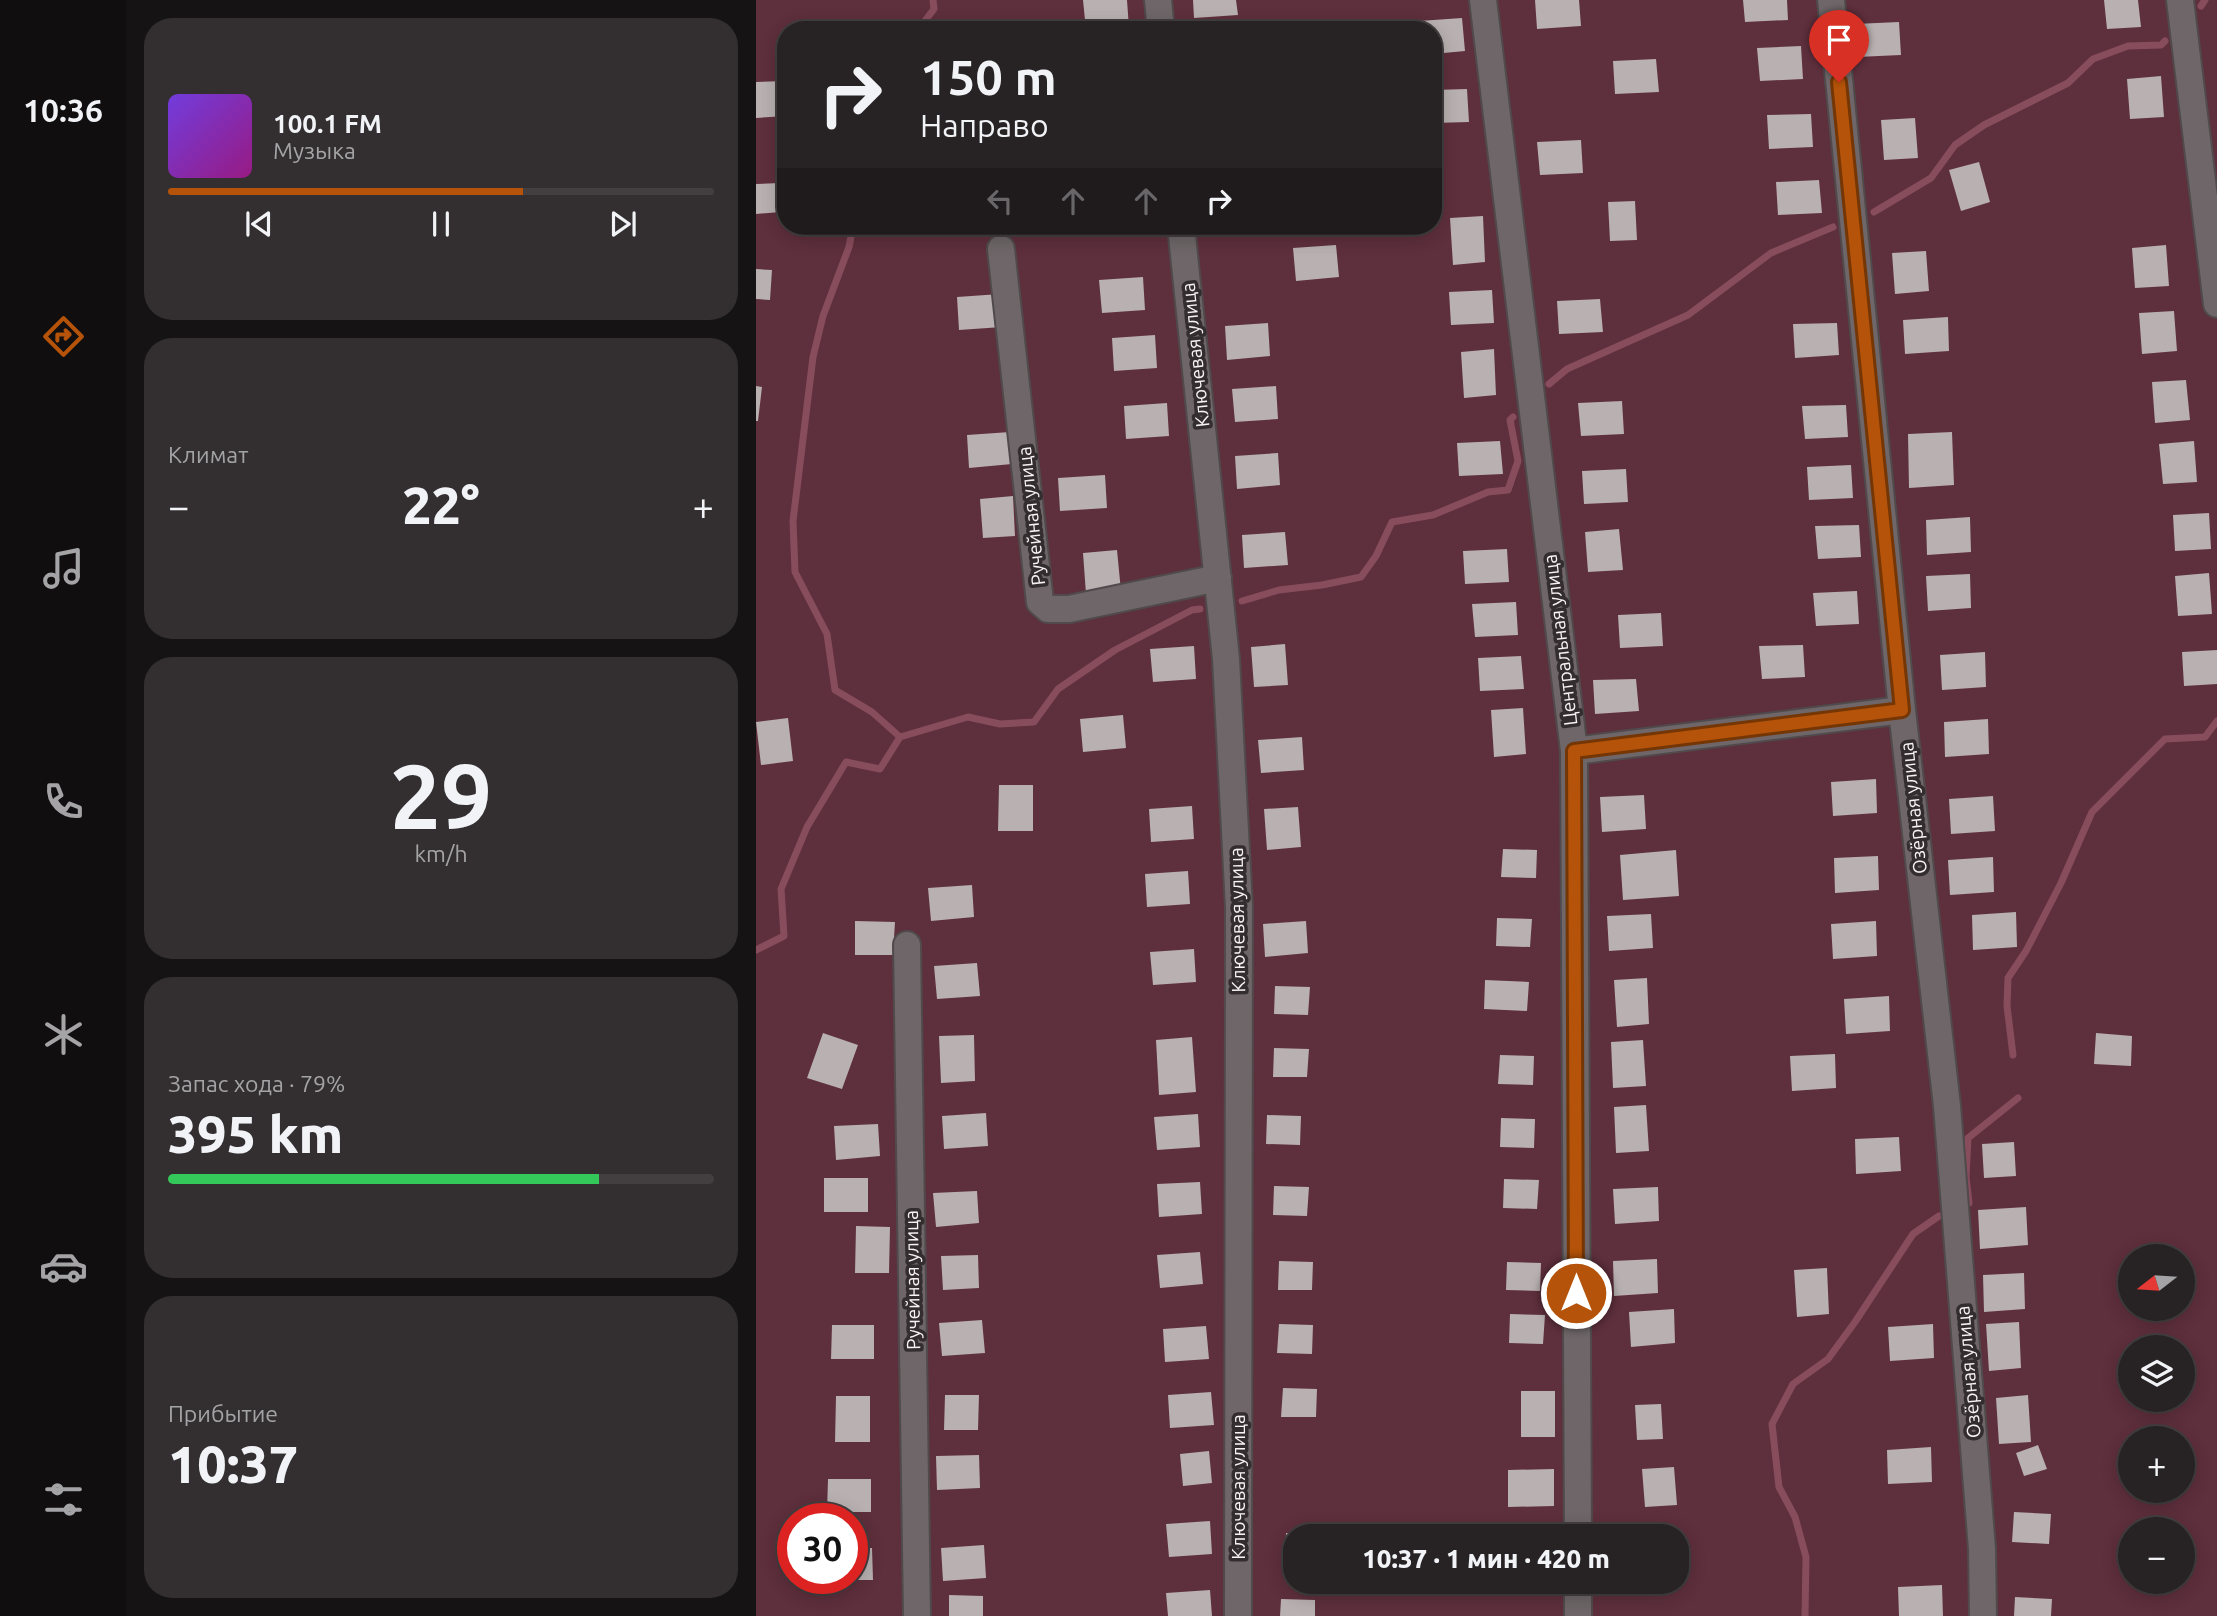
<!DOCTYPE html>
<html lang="ru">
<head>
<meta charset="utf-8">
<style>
  :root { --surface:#272223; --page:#332f30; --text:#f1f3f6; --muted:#a4a4a6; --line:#433f41; --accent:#b45309 }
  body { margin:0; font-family:Ubuntu,sans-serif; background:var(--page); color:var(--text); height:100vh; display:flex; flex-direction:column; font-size:26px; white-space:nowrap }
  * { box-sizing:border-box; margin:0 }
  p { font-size:23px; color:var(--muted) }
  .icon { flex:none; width:38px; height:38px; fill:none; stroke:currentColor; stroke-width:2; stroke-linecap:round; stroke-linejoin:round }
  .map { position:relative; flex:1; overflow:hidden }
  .side { display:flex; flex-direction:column; gap:18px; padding:18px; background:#151313; width:630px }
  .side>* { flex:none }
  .hud { position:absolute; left:21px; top:21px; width:665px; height:214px; border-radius:28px; box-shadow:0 4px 18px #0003,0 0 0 2px var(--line); background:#272223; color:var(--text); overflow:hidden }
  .needle { width:46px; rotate:253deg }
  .tools { position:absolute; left:1362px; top:1244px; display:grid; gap:14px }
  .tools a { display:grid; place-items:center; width:77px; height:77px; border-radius:50%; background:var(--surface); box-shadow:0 4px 18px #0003,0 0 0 2px var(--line); font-size:35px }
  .speed { position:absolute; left:21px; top:1503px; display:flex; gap:14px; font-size:35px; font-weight:700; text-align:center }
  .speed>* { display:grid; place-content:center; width:91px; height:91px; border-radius:50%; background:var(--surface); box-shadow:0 4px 18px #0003,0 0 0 2px var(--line); line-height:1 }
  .speed .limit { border:10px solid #d22; background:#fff; color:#111 }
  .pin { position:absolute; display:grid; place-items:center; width:60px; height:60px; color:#fff; margin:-72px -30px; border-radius:50% 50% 50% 0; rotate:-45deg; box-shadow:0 0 7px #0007 }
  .pin .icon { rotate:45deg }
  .me { position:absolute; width:77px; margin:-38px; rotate:0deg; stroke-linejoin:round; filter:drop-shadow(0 0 5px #0008) }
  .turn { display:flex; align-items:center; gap:24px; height:147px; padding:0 28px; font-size:32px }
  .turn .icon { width:91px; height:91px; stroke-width:2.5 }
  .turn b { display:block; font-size:49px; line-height:60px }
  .lanes { display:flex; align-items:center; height:66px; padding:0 28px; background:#0003; justify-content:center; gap:35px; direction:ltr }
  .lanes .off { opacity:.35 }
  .big { font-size:52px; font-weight:800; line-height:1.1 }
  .side .card { flex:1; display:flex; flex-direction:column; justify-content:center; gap:10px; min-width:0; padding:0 24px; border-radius:28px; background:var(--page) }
  .side .dial { align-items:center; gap:0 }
  .dial b { font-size:91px; line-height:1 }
  .song { display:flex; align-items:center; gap:21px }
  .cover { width:84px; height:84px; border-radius:10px; background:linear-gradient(135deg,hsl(260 70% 55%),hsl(310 70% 35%)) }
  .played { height:7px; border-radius:4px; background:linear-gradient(90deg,var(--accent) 65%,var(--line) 65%) }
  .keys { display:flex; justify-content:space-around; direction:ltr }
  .heat { display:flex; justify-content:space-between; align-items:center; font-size:38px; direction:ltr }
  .charge { height:10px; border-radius:5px; background:linear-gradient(90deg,#34c759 79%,var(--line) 0) }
  .trip { position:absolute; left:527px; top:1524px; width:406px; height:70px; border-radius:28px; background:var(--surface); box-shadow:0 4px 18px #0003,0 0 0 2px var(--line); font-weight:800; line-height:70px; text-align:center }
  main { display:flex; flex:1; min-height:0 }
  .menu { display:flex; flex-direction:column; width:126px; justify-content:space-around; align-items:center; background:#100e0e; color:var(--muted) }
  .menu .icon { width:49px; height:49px }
  .menu .on { color:var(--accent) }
  .menu b { font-size:32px; color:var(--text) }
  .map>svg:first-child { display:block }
  .green { fill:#5e2f3c; fill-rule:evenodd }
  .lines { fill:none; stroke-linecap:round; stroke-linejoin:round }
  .stream { stroke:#884d5d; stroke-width:7 }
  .building { fill:#b8b0b1 }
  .street-casing { stroke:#504a4c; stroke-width:30 }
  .street { stroke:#6e6668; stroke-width:26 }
  .route-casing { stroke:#753606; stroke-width:18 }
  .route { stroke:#b45309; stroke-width:12 }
  .labels { text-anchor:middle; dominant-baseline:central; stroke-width:7; stroke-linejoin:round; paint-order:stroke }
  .street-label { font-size:19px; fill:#f7f3f4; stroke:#342d2f }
</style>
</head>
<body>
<main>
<nav class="menu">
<b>10:36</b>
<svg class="icon on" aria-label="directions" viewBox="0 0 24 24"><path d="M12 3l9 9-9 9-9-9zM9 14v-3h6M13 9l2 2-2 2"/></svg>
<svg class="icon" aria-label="music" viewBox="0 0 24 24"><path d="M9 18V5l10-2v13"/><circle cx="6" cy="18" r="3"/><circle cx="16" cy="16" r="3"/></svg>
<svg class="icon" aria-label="phone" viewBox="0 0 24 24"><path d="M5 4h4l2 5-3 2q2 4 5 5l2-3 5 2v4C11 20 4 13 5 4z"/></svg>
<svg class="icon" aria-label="climate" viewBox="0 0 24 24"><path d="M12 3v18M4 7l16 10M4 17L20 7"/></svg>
<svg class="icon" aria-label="car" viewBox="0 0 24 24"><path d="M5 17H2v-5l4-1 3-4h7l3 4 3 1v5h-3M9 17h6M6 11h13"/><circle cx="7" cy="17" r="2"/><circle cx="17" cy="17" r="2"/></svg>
<svg class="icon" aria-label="filters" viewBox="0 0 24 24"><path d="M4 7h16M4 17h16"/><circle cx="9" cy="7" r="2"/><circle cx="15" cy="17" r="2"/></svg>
</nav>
<section class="side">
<div class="card">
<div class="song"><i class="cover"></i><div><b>100.1 FM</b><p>Музыка</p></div></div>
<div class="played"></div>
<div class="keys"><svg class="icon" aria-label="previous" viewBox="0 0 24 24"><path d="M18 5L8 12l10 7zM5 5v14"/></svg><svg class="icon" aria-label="pause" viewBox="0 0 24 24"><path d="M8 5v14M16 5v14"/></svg><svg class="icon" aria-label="next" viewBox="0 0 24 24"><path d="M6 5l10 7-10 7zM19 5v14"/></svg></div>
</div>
<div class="card"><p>Климат</p>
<div class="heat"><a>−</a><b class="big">22°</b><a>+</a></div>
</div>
<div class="card dial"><b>29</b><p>km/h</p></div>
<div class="card"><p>Запас хода · 79%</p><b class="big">395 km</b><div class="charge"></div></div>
<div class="card"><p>Прибытие</p><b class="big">10:37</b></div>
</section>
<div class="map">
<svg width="1461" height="1616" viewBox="0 0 1461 1616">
  <rect width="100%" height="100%" fill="#342d2f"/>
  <path class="green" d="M 0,0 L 1461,0 L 1461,1616 L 0,1616 ZM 30,30 L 677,30 L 677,226 L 30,226 ZM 1374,1256 L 1426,1256 L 1426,1309 L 1374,1309 ZM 1374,1348 L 1426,1348 L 1426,1400 L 1374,1400 ZM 1374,1438 L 1426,1438 L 1426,1491 L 1374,1491 ZM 37,1519 L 96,1519 L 96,1578 L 37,1578 ZM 1374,1530 L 1426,1530 L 1426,1582 L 1374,1582 ZM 539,1536 L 920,1536 L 920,1582 L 539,1582 Z"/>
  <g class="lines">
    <path class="stream" d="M 1445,6 L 1449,0
      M 162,30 L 178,9 L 177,0
      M 1118,212 L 1175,178 L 1199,145 L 1228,125 L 1312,83 L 1337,59 L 1372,46 L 1405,45 L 1409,41
      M 793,384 L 811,369 L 932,315 L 1015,253 L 1077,227
      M 486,601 L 523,590 L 566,585 L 605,577 L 620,556 L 636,522 L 677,515 L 732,492 L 752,490 L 762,461 L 754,420 L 757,417
      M 144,737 L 212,717 L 244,724 L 278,722 L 302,689 L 359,650 L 436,610 L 444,609
      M 0,950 L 28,936 L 25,889 L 51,827 L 90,762 L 124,769 L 144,737 L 116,712 L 79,690 L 71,634 L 39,572 L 37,521 L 57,357 L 67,316 L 93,247 L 97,226
      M 1257,1055 L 1251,1006 L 1252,978 L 1270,951 L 1305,883 L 1336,812 L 1409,739 L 1449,737 L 1461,721
      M 1213,1203 L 1210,1177 L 1212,1138 L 1262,1098
      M 1049,1616 L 1050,1557 L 1039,1517 L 1023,1487 L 1016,1424 L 1037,1384 L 1072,1359 L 1099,1322 L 1157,1234 L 1183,1216"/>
  </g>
  <path class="building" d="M 327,0 L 371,0 L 373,28 L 330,30 Z
    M 437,0 L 480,0 L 482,15 L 438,18 Z
    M 779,0 L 823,0 L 825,26 L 781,29 Z
    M 987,0 L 1031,0 L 1032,20 L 989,22 Z
    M 1348,0 L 1382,0 L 1385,27 L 1351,29 Z
    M 706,18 L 709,51 L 677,54 L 677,30 L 664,30 L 663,21 Z
    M 1143,22 L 1145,55 L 1101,57 L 1099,24 Z
    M 1045,46 L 1047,79 L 1004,81 L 1001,48 Z
    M 900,59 L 903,92 L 859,94 L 857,61 Z
    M 1405,76 L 1408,117 L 1374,119 L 1371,79 Z
    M 30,81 L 30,116 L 0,118 L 0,82 Z
    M 711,89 L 713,122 L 677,123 L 677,90 Z
    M 1055,114 L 1057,147 L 1013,149 L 1011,115 Z
    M 1159,118 L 1162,158 L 1128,160 L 1125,120 Z
    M 825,140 L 827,173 L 784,175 L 781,142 Z
    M 1223,162 L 1234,202 L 1205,211 L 1193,170 Z
    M 1063,180 L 1066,213 L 1022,215 L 1020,182 Z
    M 24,183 L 25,212 L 0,214 L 0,184 Z
    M 879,201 L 881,240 L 854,241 L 852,202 Z
    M 727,216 L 729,262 L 697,265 L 694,218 Z
    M 213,226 L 256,226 L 257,232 L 214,235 Z
    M 580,245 L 583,277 L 540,281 L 537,248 Z
    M 1410,245 L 1413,286 L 1379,288 L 1376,248 Z
    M 1170,251 L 1173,291 L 1139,294 L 1136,253 Z
    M 0,269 L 16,270 L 14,300 L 0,299 Z
    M 387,277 L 389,310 L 346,313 L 343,280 Z
    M 736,290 L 738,323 L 695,325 L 693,292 Z
    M 244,294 L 246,327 L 203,330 L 201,297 Z
    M 844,299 L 847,332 L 803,334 L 801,301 Z
    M 1418,311 L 1421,351 L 1386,354 L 1383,313 Z
    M 1192,317 L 1193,351 L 1149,354 L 1147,320 Z
    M 512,323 L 514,356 L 471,360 L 469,326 Z
    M 1081,323 L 1083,355 L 1039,358 L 1037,324 Z
    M 399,335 L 401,368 L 358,371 L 356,338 Z
    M 738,349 L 740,395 L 708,398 L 705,352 Z
    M 1430,380 L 1434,420 L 1399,423 L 1396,382 Z
    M 0,386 L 6,387 L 2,421 L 0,421 Z
    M 520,386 L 522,419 L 479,422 L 476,389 Z
    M 866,401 L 868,434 L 825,436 L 822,403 Z
    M 411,403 L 413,436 L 370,439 L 368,406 Z
    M 1090,405 L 1092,437 L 1049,439 L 1046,406 Z
    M 254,432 L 256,464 L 213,468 L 211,435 Z
    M 1196,432 L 1198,485 L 1153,488 L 1152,434 Z
    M 744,441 L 747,474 L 703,476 L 701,443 Z
    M 1438,441 L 1441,482 L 1407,484 L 1403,444 Z
    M 522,453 L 524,485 L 481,489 L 479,456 Z
    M 1095,465 L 1097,498 L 1053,500 L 1051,467 Z
    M 870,469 L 872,502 L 828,504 L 826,471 Z
    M 349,475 L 351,508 L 304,511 L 302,478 Z
    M 257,496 L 259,536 L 227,538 L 224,499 Z
    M 1453,513 L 1455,549 L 1419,551 L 1417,515 Z
    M 1214,517 L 1215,552 L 1171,555 L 1170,520 Z
    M 1103,525 L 1105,557 L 1062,559 L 1059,526 Z
    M 863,529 L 867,570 L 832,572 L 829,532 Z
    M 529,532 L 532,565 L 488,568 L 486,535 Z
    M 751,549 L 753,582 L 709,584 L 707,551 Z
    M 361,550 L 365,591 L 330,594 L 327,553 Z
    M 1453,573 L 1456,614 L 1422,616 L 1419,576 Z
    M 1214,574 L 1215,608 L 1172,611 L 1170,576 Z
    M 1101,591 L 1103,624 L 1060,626 L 1057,593 Z
    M 760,602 L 762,635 L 719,637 L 716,604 Z
    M 905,613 L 907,646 L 864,648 L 862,615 Z
    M 529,644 L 532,685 L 498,687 L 495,647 Z
    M 1047,645 L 1049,677 L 1006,679 L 1003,646 Z
    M 438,646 L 440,679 L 397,682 L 394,649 Z
    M 1461,650 L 1461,684 L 1428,686 L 1426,652 Z
    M 1229,652 L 1230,687 L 1186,690 L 1184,655 Z
    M 765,656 L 768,689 L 724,691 L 722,658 Z
    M 880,679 L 883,711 L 839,714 L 837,680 Z
    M 767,708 L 770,754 L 738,757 L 735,710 Z
    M 367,715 L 370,748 L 327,752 L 324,719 Z
    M 32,718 L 37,761 L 5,765 L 0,722 Z
    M 1232,719 L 1233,754 L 1189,757 L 1188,722 Z
    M 546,737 L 548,770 L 505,773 L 502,740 Z
    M 1120,779 L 1121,813 L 1077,816 L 1075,782 Z
    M 243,785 L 277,785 L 277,831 L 242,831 Z
    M 888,795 L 890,829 L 846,832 L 844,797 Z
    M 1237,796 L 1239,831 L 1195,834 L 1193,799 Z
    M 436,806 L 438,839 L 395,842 L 393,809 Z
    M 542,807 L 545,847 L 511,850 L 508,809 Z
    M 747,849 L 781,850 L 780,878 L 745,877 Z
    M 920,850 L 923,896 L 867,900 L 864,855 Z
    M 1122,856 L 1123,890 L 1079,893 L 1078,858 Z
    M 1237,857 L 1238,892 L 1194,895 L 1192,860 Z
    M 432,871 L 434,904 L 391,907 L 389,874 Z
    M 216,885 L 218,917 L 175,921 L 172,888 Z
    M 1260,912 L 1261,947 L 1217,950 L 1216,915 Z
    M 895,914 L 897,948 L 853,951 L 851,916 Z
    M 741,918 L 776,919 L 774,947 L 740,946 Z
    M 99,921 L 139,922 L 137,955 L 99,955 Z
    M 550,921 L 552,953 L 509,957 L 507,924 Z
    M 1120,921 L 1121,956 L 1077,959 L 1075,924 Z
    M 438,949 L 440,982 L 397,985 L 394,952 Z
    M 221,963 L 224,996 L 181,999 L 178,966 Z
    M 891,978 L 893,1024 L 861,1027 L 858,980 Z
    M 729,980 L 773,982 L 771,1011 L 728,1009 Z
    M 519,986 L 554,987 L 552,1015 L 518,1014 Z
    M 1133,996 L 1134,1031 L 1090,1034 L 1088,999 Z
    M 67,1033 L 102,1045 L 86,1089 L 51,1078 Z
    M 1340,1033 L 1376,1036 L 1375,1066 L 1338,1064 Z
    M 218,1035 L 219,1081 L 185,1083 L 183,1036 Z
    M 436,1037 L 440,1092 L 403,1095 L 400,1040 Z
    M 887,1040 L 890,1086 L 857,1088 L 855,1042 Z
    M 518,1048 L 553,1049 L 551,1077 L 517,1077 Z
    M 1079,1054 L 1080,1088 L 1036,1091 L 1034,1056 Z
    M 744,1055 L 778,1056 L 777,1085 L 742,1084 Z
    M 890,1105 L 893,1151 L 860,1153 L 858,1107 Z
    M 230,1113 L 232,1146 L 188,1149 L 186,1116 Z
    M 442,1114 L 444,1147 L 401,1150 L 398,1117 Z
    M 511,1115 L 545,1116 L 544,1145 L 510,1144 Z
    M 745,1118 L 779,1119 L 778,1148 L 744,1147 Z
    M 122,1124 L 124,1156 L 80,1160 L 78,1126 Z
    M 1143,1137 L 1145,1171 L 1100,1174 L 1099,1139 Z
    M 1258,1142 L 1260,1176 L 1228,1178 L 1226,1144 Z
    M 68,1178 L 112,1178 L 112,1212 L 68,1212 Z
    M 748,1179 L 783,1180 L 781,1209 L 747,1208 Z
    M 444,1182 L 446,1214 L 403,1217 L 401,1184 Z
    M 518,1186 L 553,1187 L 551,1216 L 517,1215 Z
    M 902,1187 L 903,1221 L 859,1224 L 857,1189 Z
    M 221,1191 L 223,1223 L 180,1227 L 177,1193 Z
    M 1270,1207 L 1272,1245 L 1224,1249 L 1222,1210 Z
    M 100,1226 L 134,1227 L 133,1273 L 99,1273 Z
    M 444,1252 L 447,1284 L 404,1288 L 401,1255 Z
    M 222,1255 L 223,1288 L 187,1290 L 185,1256 Z
    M 901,1259 L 902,1293 L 858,1296 L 857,1261 Z
    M 523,1261 L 557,1262 L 556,1290 L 522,1290 Z
    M 751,1262 L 785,1263 L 784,1291 L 750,1290 Z
    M 1071,1268 L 1073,1314 L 1041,1317 L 1038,1270 Z
    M 1268,1273 L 1269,1309 L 1228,1312 L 1227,1275 Z
    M 918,1309 L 919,1343 L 875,1347 L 873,1312 Z
    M 754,1314 L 789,1315 L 787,1344 L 753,1343 Z
    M 226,1320 L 229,1353 L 186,1356 L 183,1323 Z
    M 1263,1322 L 1265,1368 L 1233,1371 L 1230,1324 Z
    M 523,1324 L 557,1325 L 556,1354 L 521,1353 Z
    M 1177,1324 L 1178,1358 L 1134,1361 L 1132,1327 Z
    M 76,1325 L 118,1325 L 118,1359 L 75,1359 Z
    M 450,1326 L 453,1359 L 409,1362 L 407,1329 Z
    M 527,1388 L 561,1389 L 560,1417 L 525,1417 Z
    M 765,1391 L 799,1391 L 799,1437 L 765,1437 Z
    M 455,1392 L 458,1425 L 414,1428 L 412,1395 Z
    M 189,1395 L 223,1395 L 222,1430 L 188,1430 Z
    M 1272,1395 L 1275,1442 L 1243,1444 L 1240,1398 Z
    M 80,1396 L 114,1396 L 114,1442 L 79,1442 Z
    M 905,1404 L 907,1439 L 881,1440 L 879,1405 Z
    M 1282,1445 L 1291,1469 L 1268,1476 L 1260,1453 Z
    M 1175,1447 L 1176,1482 L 1132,1484 L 1131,1450 Z
    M 453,1451 L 456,1483 L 427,1486 L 424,1454 Z
    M 223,1455 L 224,1488 L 181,1490 L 180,1456 Z
    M 918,1467 L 921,1505 L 889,1507 L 886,1469 Z
    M 798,1469 L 798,1506 L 752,1507 L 752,1470 Z
    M 72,1479 L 115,1479 L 115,1512 L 71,1512 Z
    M 1258,1512 L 1295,1514 L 1293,1544 L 1256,1542 Z
    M 454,1521 L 456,1554 L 413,1557 L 410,1524 Z
    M 530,1533 L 556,1534 L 556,1536 L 539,1536 L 539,1562 L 529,1562 Z
    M 228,1545 L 230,1578 L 187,1581 L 185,1548 Z
    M 96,1548 L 116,1548 L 117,1580 L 96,1580 Z
    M 753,1582 L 787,1582 L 786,1593 L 752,1593 Z
    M 873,1582 L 917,1582 L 917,1593 L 873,1595 Z
    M 1186,1585 L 1187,1616 L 1143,1616 L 1142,1587 Z
    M 454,1590 L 456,1616 L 412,1616 L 410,1593 Z
    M 193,1595 L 227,1596 L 227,1616 L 193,1616 Z
    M 1259,1597 L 1296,1599 L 1295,1616 L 1258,1616 Z
    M 525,1599 L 559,1600 L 559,1616 L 524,1616 Z"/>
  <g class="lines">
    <defs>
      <path id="street" d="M 402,0 L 405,30
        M 727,0 L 818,751 L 822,1536
        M 1075,0 L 1146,710 L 1191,1106 L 1226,1549 L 1227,1616
        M 1424,0 L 1461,304
        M 425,226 L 470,659 L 483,907 L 482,1616
        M 245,249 L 284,602 L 292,609 L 313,609 L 462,578
        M 818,751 L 1146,710
        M 151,945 L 161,1616
        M 822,1582 L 822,1616"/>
    </defs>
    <use href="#street" class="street-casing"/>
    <use href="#street" class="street"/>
  </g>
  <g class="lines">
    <defs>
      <path id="route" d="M 820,1293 L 818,751 L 1146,710 L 1083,82"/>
    </defs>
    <use href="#route" class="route-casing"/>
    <use href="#route" class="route"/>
  </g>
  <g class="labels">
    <g class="street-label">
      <text transform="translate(439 355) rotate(-96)">Ключевая улица</text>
      <text transform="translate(275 516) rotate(-96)">Ручейная улица</text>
      <text transform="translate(804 640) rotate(-97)">Центральная улица</text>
      <text transform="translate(1157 808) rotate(-96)">Озёрная улица</text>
      <text transform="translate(481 920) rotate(-91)">Ключевая улица</text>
      <text transform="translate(156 1280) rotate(-91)">Ручейная улица</text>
      <text transform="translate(1212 1372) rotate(-95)">Озёрная улица</text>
      <text transform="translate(482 1487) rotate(-90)">Ключевая улица</text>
    </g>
  </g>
</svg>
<div class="tools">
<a><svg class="needle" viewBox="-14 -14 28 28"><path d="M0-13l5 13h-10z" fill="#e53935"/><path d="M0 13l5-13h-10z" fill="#a4a4a6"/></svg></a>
<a><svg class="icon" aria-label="layers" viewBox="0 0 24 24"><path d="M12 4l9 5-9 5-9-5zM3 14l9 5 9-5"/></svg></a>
<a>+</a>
<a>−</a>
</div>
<div class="speed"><div class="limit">30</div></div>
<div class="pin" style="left:1083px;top:82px;background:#d93025"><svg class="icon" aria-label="arrive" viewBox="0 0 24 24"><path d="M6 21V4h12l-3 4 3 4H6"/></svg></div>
<svg class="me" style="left:820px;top:1293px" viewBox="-20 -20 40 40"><circle r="17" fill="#b45309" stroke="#fff" stroke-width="3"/><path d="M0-11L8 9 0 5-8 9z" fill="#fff"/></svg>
<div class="trip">10:37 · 1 мин · 420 m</div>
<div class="hud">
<div class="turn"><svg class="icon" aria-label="right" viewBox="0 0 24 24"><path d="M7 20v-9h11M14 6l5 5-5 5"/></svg><div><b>150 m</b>Направо</div></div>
<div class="lanes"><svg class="icon off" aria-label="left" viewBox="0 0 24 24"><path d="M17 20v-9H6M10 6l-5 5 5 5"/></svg><svg class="icon off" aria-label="ahead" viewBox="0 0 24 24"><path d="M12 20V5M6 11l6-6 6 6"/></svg><svg class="icon off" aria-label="ahead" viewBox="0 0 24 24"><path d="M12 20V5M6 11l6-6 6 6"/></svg><svg class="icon" aria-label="right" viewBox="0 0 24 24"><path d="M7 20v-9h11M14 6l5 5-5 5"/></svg></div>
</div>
</div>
</main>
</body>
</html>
